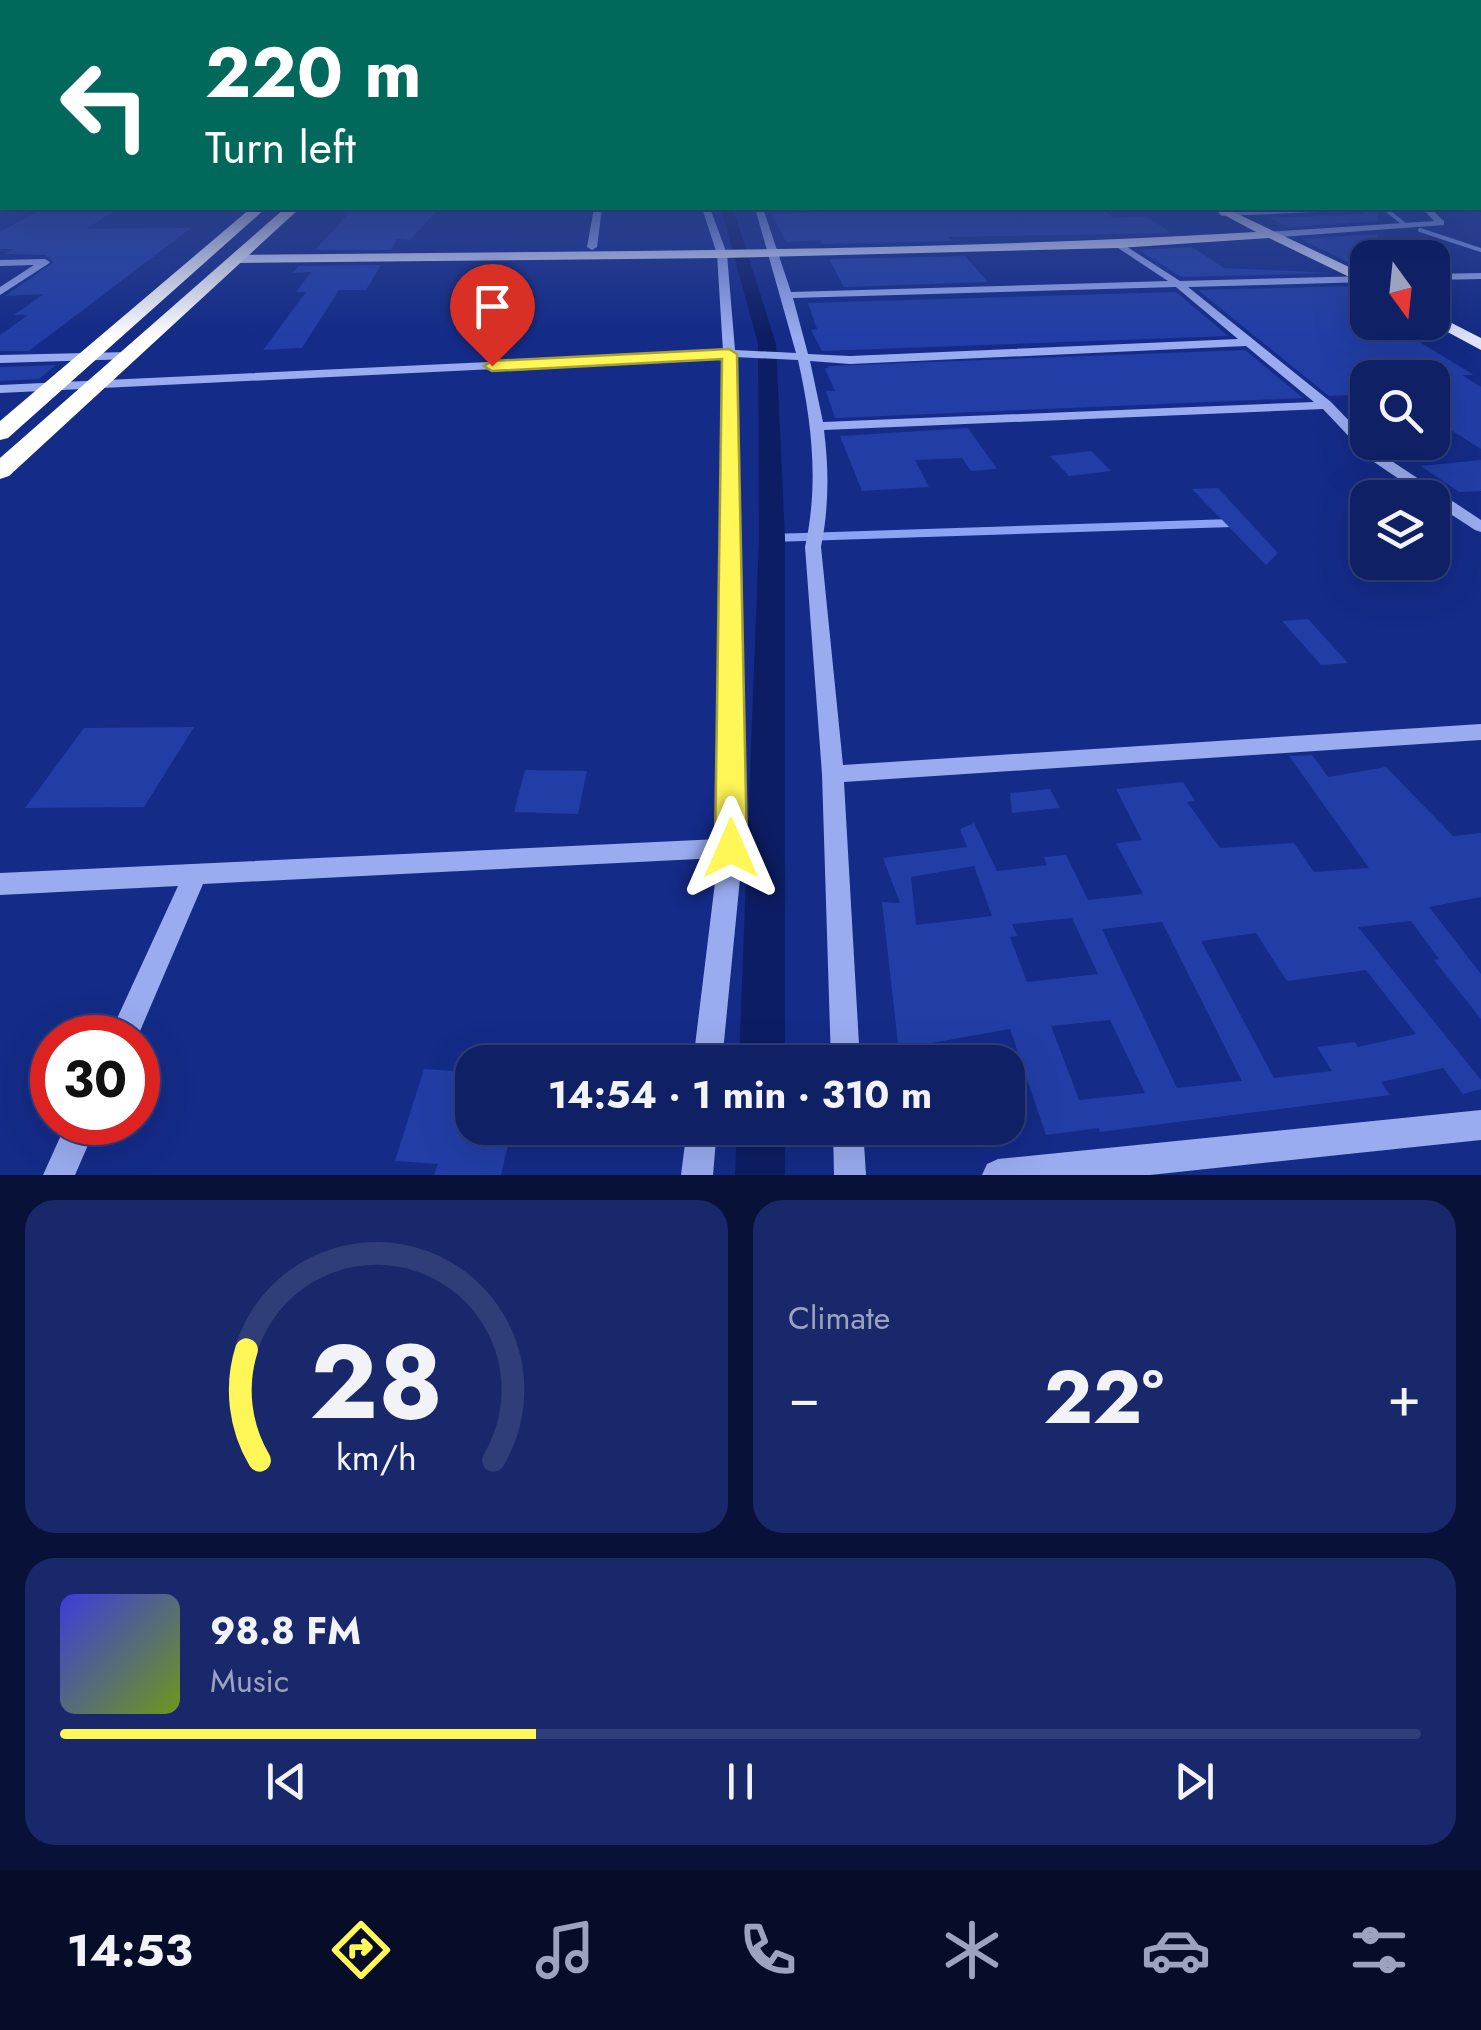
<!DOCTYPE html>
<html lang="en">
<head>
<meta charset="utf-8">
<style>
  :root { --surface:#0f2065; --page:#18286b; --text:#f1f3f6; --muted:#9ba3bf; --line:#2f3e79; --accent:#fff657 }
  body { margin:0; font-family:Jost,sans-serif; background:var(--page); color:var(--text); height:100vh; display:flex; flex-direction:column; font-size:38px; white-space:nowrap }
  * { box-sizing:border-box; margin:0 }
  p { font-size:32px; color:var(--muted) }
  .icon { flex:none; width:55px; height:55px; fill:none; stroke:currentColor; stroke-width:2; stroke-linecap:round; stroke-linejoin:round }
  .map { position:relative; height:1175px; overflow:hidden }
  .side { display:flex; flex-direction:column; gap:25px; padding:25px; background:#081238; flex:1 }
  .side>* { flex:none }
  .top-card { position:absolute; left:0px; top:0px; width:1482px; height:210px; box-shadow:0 10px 40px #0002,0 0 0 2px var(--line); background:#00695c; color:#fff; overflow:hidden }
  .needle { width:65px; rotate:165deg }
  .tools { position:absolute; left:1350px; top:240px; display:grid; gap:20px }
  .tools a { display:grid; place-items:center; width:100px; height:100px; border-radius:20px; background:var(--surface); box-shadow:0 10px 40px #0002,0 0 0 2px var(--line); font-size:50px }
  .speed { position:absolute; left:30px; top:1015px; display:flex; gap:20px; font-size:50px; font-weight:700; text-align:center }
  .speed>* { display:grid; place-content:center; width:130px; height:130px; border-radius:50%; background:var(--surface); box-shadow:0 10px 40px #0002,0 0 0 2px var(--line); line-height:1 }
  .speed .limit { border:15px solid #d22; background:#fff; color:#111 }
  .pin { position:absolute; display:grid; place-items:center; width:85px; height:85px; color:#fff; margin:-102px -42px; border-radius:50% 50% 50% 0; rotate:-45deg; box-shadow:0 0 10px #0007 }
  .pin .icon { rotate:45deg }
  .me { position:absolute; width:110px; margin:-55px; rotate:0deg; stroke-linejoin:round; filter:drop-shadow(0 0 8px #0008) }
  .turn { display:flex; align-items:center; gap:35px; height:210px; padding:0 40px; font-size:45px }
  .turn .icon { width:130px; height:130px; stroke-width:2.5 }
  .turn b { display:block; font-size:70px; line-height:85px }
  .big { font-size:75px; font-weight:700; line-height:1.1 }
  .side .tile { flex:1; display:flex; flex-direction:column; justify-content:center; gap:15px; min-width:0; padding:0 35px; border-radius:30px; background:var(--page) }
  .side .dial { align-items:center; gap:0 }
  .dial svg { height:260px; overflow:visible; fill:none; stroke:var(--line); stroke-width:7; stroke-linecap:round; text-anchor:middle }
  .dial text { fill:var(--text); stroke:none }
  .song { display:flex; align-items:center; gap:30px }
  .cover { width:120px; height:120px; border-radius:15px; background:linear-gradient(135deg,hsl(240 70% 55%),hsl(80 70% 35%)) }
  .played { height:10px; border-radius:5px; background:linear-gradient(90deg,var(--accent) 35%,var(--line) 35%) }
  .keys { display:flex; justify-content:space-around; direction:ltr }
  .heat { display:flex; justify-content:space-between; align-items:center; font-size:55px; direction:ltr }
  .side .tiles { flex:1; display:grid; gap:25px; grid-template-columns:1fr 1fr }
  .tile:last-child { grid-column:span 2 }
  .trip { position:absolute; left:455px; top:1045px; width:570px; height:100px; border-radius:30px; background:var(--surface); box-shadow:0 10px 40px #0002,0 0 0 2px var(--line); font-weight:700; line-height:100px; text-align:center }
  .tab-bar { display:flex; height:160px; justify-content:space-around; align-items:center; background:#060d28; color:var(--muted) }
  .tab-bar .icon { width:70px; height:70px }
  .tab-bar .active { color:var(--accent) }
  .tab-bar b { font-size:45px; color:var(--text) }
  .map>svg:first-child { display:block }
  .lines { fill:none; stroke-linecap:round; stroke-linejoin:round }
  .stream-far1 { stroke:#8ba3f2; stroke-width:4 }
  .stream { stroke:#8ba3f2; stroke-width:8 }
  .canal { fill:#0c1d63; fill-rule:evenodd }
  .building { fill:#223ea6; fill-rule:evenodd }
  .minor { fill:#99acef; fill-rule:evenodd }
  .major { fill:#e1e5ff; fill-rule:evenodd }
  .highway { fill:#fff; fill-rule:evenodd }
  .route { fill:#fff657; stroke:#a6a039; stroke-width:2.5 }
</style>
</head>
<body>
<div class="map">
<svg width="1481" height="1175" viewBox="0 0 1481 1175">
  <rect width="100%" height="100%" fill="#142b87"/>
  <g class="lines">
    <path class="stream-far1" d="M 1384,208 L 1404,224
      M 1420,230 L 1481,250"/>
    <path class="stream" d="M 772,538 L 1232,523"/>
    <path class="canal" d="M 721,208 L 733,208 L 776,344 L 785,538 L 785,1062 L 739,1062 L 759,538 L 758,344 Z
      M 737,1128 L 785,1128 L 785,1175 L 735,1175 Z"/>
  </g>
  <path class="building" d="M 44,208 L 119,208 L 86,229 L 191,228 L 29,351 L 0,351 L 0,335 L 28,315 L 14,315 L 44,294 L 5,296 L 54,262 L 45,255 L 4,254 L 14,249 L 0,249 L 0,232 Z
    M 354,208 L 439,208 L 410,240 L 397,239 L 391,250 L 315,250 Z
    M 945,208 L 1101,208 L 1114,218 L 1146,216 L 1171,233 L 948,237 L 952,241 L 822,244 L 820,240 L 786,242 L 772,214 Z
    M 1371,208 L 1378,208 L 1378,221 L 1288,227 L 1269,218 L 1364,214 Z
    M 1378,234 L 1379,254 L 1368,254 L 1368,272 L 1301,239 Z
    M 1192,247 L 1224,268 L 1333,273 L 1181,277 L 1139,250 Z
    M 965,256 L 988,282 L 844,287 L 829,259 Z
    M 381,265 L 366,290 L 339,290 L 302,348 L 263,350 L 306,292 L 296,292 L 311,272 L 292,273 L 299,266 Z
    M 1359,286 L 1368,290 L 1368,322 L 1386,322 L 1474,375 L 1462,375 L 1481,387 L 1481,449 L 1432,418 L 1432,376 L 1368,377 L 1368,394 L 1329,396 L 1198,290 Z
    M 1176,292 L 1228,336 L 822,351 L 811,330 L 817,329 L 808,303 Z
    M 1245,350 L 1303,398 L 835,418 L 826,391 L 835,391 L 825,369 L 830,366 Z
    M 56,365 L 39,379 L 0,381 L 0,367 Z
    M 968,428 L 997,469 L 971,471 L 962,458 L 915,460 L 929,487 L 862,491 L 840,436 Z
    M 1091,451 L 1111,471 L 1069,476 L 1050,456 Z
    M 1481,460 L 1481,491 L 1459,492 L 1421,466 Z
    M 1218,488 L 1278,553 L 1266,565 L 1192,489 Z
    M 1308,619 L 1348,663 L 1321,665 L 1282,621 Z
    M 194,727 L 144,807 L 25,808 L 84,728 Z
    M 1312,755 L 1328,777 L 1386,767 L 1453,836 L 1481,833 L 1481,897 L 1429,907 L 1481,974 L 1481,1019 L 1434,960 L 1439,959 L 1411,921 L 1358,927 L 1481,1080 L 1481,1089 L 1463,1094 L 1443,1068 L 1381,1082 L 1390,1095 L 1100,1132 L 1099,1128 L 1046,1135 L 1010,1029 L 926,1044 L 928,1062 L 900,1062 L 882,902 L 900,903 L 883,858 L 967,847 L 960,829 L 974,823 L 997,871 L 1047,865 L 1044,857 L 1066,855 L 1088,900 L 1143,894 L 1116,843 L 1142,840 L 1116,789 L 1183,782 L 1195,801 L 1187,802 L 1220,848 L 1294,843 L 1314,872 L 1369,868 L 1289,756 ZM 974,866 L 992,916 L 916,925 L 911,877 ZM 1072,918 L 1098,974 L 1027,982 L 1010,937 L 1017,936 L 1012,924 ZM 1162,922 L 1242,1081 L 1177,1088 L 1102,929 ZM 1256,933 L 1287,981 L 1366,970 L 1416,1034 L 1358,1047 L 1355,1042 L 1317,1047 L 1332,1071 L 1274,1078 L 1201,941 ZM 1110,1020 L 1145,1093 L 1079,1100 L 1051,1026 Z
    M 525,770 L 587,771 L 578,814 L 514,812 Z
    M 1050,789 L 1060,808 L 1012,813 L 1010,793 Z
    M 424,1069 L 472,1072 L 472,1128 L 512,1128 L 501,1175 L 434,1175 L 438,1164 L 395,1161 Z"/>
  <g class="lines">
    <path class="minor" d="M 1480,180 L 1481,180 L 1481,184 L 1480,184 Z
      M 594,208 L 602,208 L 597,247 L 592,250 L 587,247 Z
      M 702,208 L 710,208 L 727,254 L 735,350 L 796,353 L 755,208 L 763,208 L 791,292 L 1168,281 L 1115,246 L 1113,244 L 1118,241 L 1180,281 L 1368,276 L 1368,282 L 1188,287 L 1331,402 L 1381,454 L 1481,520 L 1481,532 L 1475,530 L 1432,502 L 1432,498 L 1427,498 L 1371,460 L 1323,409 L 824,430 C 829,470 829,507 821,547 L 843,765 L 1481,724 L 1481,740 L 844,782 L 860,1062 L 831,1062 L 822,774 L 805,547 C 819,484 812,423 798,360 L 735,357 L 743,848 L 722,1062 L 693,1062 L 718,858 L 203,884 L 137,1038 L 108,1038 L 178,886 L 0,895 L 0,873 L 719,839 L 723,358 L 0,393 L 0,385 L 723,351 L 717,254 ZM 1176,287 L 1238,339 L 850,356 L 808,354 L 793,298 ZM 1246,346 L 1314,402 L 823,422 L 810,361 L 850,364 Z
      M 1308,208 L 1368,208 L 1364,210 L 1222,216 L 1218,213 L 1222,210 Z
      M 1422,208 L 1430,208 L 1444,221 L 1444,225 L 1266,238 L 1262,235 L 1266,232 L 1434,221 Z
      M 45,259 L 50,262 L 48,264 L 0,295 L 0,287 L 34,265 L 0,266 L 0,260 Z
      M 1481,273 L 1481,279 L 1432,280 L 1432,274 Z
      M 129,352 L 133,353 L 133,359 L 0,363 L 0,355 Z
      M 1481,1110 L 1481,1140 L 1150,1175 L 982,1175 L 987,1164 L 998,1159 Z
      M 67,1122 L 98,1122 L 75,1175 L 43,1175 Z
      M 687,1128 L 717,1128 L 713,1175 L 681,1175 Z
      M 833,1128 L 863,1128 L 866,1175 L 834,1175 Z"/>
    <path class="major" d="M 1211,208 L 1225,208 L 1368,276 L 1368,286 L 1269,238 L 1118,248 L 722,258 L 235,263 L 228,259 L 235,255 C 575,251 916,252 1256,232 Z
      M 1432,313 L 1481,338 L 1481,350 L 1429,322 L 1432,322 Z"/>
    <path class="highway" d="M 251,208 L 266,208 L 8,438 L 0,440 L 0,421 Z
      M 285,208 L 300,208 L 9,476 L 0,479 L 0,458 Z"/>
  </g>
  <linearGradient id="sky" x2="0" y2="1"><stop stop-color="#0b184a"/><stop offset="0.51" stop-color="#344a96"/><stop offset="1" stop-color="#344a96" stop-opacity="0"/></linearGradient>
  <rect width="1481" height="337" fill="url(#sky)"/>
  <path class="route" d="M 729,349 L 737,354 L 747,848 L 742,856 L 731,860 L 720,856 L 715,848 L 722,359 L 492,371 L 484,366 L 492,361 Z"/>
</svg>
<div class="tools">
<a><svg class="needle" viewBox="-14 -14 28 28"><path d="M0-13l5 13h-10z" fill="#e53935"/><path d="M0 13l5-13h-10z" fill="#9ba3bf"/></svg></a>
<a><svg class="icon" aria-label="search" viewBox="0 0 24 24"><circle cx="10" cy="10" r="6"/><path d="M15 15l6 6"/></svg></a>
<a><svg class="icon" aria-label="layers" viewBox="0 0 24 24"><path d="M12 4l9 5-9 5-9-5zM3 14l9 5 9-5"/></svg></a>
</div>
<div class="speed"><div class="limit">30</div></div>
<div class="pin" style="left:492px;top:366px;background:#d93025"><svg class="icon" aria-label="arrive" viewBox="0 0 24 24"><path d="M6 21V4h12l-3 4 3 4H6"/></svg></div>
<svg class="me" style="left:731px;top:848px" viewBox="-20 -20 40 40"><path d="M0-17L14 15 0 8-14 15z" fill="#fff657" stroke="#fff" stroke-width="4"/></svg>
<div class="trip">14:54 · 1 min · 310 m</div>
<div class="top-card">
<div class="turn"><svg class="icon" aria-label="left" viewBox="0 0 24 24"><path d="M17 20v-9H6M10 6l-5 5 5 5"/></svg><div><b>220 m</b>Turn left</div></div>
</div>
</div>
<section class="side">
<div class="tiles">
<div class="tile dial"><svg viewBox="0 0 100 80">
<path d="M14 69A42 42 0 1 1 86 69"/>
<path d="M14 69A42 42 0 0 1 10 35" stroke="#fff657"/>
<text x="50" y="56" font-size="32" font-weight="700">28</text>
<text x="50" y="72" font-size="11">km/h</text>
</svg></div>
<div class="tile"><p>Climate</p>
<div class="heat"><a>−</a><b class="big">22°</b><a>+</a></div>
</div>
<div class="tile">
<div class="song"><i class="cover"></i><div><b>98.8 FM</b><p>Music</p></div></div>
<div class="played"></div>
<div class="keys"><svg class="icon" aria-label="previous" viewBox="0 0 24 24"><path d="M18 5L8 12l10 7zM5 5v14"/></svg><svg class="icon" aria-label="pause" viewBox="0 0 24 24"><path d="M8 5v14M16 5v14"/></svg><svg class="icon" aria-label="next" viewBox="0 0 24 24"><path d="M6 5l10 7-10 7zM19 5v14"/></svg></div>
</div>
</div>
</section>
<nav class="tab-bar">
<b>14:53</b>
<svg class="icon active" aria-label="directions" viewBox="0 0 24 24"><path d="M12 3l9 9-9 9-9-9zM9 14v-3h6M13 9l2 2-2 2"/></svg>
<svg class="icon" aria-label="music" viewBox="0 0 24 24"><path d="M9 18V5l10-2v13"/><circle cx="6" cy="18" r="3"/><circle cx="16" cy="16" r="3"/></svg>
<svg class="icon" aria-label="phone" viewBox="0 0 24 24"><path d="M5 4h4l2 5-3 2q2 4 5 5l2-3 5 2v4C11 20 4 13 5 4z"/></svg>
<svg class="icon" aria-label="climate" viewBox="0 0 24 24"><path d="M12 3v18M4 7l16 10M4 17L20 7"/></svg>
<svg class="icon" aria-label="car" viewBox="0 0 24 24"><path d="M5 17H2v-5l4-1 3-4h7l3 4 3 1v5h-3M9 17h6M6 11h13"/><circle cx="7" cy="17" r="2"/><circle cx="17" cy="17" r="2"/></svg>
<svg class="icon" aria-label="filters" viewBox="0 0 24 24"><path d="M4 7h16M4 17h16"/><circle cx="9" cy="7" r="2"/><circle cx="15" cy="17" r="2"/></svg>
</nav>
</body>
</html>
